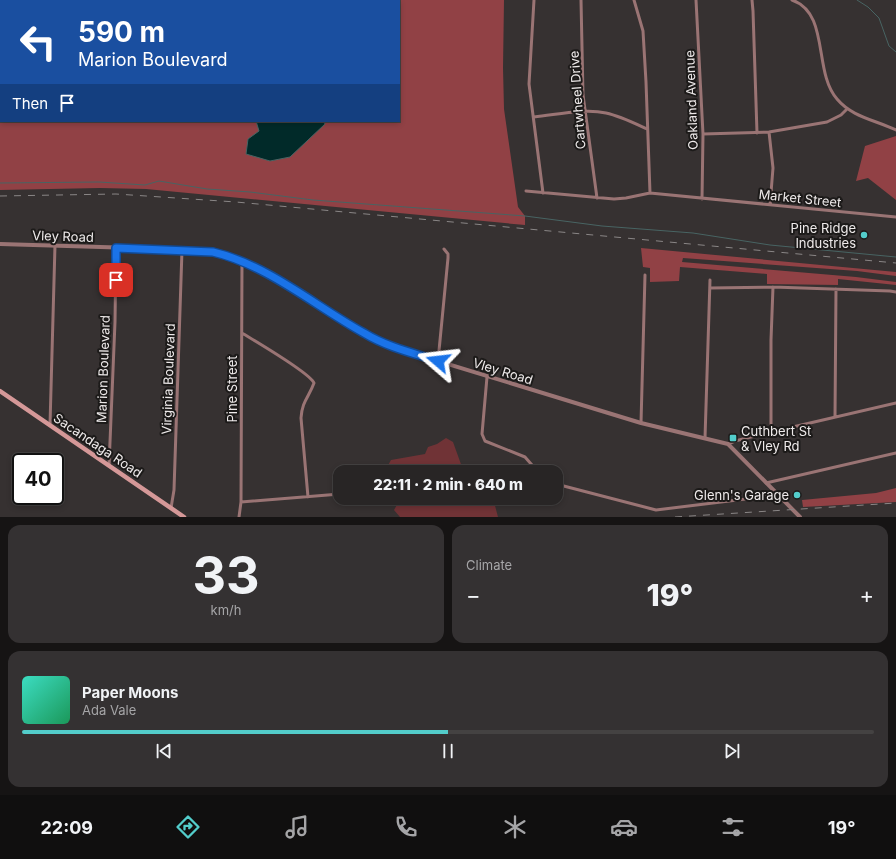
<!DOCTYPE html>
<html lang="en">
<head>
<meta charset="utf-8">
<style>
  :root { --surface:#282525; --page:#343132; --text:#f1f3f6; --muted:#a5a5a7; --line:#444242; --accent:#53cdcb }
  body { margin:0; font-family:Inter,sans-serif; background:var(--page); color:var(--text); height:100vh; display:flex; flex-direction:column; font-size:15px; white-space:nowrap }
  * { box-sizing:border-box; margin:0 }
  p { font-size:13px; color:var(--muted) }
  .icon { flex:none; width:22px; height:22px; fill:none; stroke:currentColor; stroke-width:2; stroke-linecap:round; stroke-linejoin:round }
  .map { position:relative; height:517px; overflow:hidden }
  .panel { display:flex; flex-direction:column; gap:8px; padding:8px; background:#161414; flex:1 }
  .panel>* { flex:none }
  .hud { position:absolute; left:0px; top:0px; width:400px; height:122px; box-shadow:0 2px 6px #0003,0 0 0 1px var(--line); background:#1a4fa0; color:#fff; overflow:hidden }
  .speed { position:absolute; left:12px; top:453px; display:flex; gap:8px; font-size:20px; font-weight:700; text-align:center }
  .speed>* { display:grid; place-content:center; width:52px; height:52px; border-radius:50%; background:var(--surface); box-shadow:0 2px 6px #0003,0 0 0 1px var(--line); line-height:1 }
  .speed .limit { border:2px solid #111; border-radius:6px; background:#fff; color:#111 }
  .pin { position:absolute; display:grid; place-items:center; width:34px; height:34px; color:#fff; margin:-17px; border-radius:8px; box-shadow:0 2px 6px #0006 }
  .me { position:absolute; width:44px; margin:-22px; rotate:287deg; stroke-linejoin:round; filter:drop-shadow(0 0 3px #0008) }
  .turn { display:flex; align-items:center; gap:14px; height:84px; padding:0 12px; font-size:18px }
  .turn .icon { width:52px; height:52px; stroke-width:2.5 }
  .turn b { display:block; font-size:28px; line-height:34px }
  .then { display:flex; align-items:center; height:38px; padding:0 12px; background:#0003; gap:8px; font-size:15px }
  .big { font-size:30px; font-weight:800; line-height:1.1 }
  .panel .widget { flex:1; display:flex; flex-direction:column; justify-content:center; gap:6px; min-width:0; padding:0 14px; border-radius:12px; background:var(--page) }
  .panel .dial { align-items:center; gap:0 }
  .dial b { font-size:52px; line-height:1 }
  .song { display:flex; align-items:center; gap:12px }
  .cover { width:48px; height:48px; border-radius:6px; background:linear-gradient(135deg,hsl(170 70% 55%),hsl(150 70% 35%)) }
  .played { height:4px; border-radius:2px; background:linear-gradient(90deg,var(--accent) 50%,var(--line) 50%) }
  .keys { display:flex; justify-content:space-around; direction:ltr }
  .heat { display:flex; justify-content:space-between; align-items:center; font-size:22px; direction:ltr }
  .panel .tiles { flex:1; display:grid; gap:8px; grid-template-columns:1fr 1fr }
  .widget:last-child { grid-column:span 2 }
  .trip { position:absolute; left:333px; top:465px; width:230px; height:40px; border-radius:12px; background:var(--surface); box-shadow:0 2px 6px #0003,0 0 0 1px var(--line); font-weight:800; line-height:40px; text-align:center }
  .tab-bar { display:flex; height:64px; justify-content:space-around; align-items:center; background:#100f0f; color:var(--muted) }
  .tab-bar .icon { width:28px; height:28px }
  .tab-bar .on { color:var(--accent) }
  .tab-bar b { font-size:18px; color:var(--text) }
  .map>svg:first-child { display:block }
  .green { fill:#703336 }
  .forest { fill:#914145; fill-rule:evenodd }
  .water { fill:#012a29; stroke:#486463 }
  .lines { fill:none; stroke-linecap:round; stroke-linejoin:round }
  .stream { stroke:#486463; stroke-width:1 }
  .minor { stroke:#9a7474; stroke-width:3 }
  .tertiary { stroke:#9a7474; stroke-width:4 }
  .secondary { stroke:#d59898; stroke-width:4.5 }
  .rail { stroke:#8a8686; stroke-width:1; stroke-dasharray:7 7; stroke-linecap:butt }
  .route-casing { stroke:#114b97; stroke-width:10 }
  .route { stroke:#1a73e8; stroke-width:7 }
  .poi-dot { fill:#53cdcb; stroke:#1c1a19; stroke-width:1.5 }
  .labels { text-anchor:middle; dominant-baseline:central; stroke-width:4; stroke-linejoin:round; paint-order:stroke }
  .street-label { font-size:13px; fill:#eeeaea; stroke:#1c1a19 }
  .poi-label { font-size:13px; fill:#eeeaea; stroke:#1c1a19; text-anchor:end }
</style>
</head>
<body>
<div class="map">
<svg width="896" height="517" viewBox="0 0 896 517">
  <rect width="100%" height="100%" fill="#363131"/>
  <path class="green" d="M 446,438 L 453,442 L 462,467 L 471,469 L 472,472 L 386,472 L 386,469 L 391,460 L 425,454 L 428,447 L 437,444 Z
    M 396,498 L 493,498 L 498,517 L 400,517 L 394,510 L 398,503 Z"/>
  <path class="forest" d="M 0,0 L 504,0 L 503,68 L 504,109 L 518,207 L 525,216 L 525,225 L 146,189 L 100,188 L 0,190 ZM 1,1 L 399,1 L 399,121 L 1,121 Z
    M 896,136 L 896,200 L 868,178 L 856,181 L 865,146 Z
    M 641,248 L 896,272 L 896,276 L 857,271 L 683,258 L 682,262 L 856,277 L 896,282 L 896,285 L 838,279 L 838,285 L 767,284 L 767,274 L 680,267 L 679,281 L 650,282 L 650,268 L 643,267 Z
    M 896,488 L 896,502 L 803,507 L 802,500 L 876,493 Z"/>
  <path class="water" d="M 256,121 L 324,121 L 325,124 L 290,157 L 270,161 L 246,154 L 248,139 L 259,131 Z"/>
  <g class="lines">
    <path class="stream" d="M 857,0 L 868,7 L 879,18 L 889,46 L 896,52
      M 0,183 L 99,182 L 145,185 L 159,181 L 207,189 L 250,192 L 313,200 L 525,216 L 602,226 L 693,233 L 770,245 L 896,257"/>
    <path class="minor" d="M 534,0 L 529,84 L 543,193
      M 581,0 L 583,95 L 597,198
      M 634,0 L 643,31 L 646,82 L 650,193
      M 696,0 L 703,134 L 702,199
      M 752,0 L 753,11 L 757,133
      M 792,0 C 830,13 813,72 837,99 C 852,117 875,120 896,130
      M 534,117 C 556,115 584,108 606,113 C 620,116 634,123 647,129
      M 769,132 L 773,168 L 770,205
      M 703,134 L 769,132 L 827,122 L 841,115 L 847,109
      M 526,191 L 614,199 L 626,198 L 650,193 L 896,217
      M 710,288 L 773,287 L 890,291 L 896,292
      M 242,333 C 255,341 310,373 314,383 C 309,397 302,401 301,418 L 308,497
      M 438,361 L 448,258 L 448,254 L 444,249
      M 487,377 L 482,434 L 485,441 L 525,457 L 538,472
      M 835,417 L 836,289
      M 641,423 L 645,275
      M 50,425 L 55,245
      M 771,432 L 771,340 L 773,287
      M 705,438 L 710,280
      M 728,444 L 735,441 L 767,433 L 896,403
      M 109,466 L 115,322 L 116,248
      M 766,483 L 896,453
      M 556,484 L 656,510 L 778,495
      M 534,498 L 542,498
      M 241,502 L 340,494
      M 171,508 L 174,490 L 182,250
      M 239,517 L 241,502 L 242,260"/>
    <path class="tertiary" d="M 0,244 C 45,245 89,247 134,248 C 170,249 208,246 242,260 C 295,283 338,326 392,347 L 641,423 L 728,444 L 800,517"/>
    <path class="secondary" d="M 0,391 L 184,517"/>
    <path class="rail" d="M 0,196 L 116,194 L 236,202 L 896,263
      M 675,517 L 896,503"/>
  </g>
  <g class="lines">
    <defs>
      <path id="route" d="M 116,280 L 116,248 L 213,252 C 268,265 315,306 364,333 C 387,347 413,353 438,361"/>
    </defs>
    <use href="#route" class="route-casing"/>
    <use href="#route" class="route"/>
  </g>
  <g class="poi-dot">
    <circle cx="864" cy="235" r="4"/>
    <rect x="729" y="434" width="8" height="8" rx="2"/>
    <circle cx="797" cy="495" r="4"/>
  </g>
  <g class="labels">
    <g class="street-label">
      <text transform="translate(577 100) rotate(-94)">Cartwheel Drive</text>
      <text transform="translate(691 100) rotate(-92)">Oakland Avenue</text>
      <text transform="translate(800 198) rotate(6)">Market Street</text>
      <text transform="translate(63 236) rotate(2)">Vley Road</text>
      <text transform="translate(103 369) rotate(-88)">Marion Boulevard</text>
      <text transform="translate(503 371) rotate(17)">Vley Road</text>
      <text transform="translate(168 379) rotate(-88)">Virginia Boulevard</text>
      <text transform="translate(232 389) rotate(-90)">Pine Street</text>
      <text transform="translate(98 445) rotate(34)">Sacandaga Road</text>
    </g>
    <g class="poi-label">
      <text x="856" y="228">Pine Ridge<tspan x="856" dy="15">Industries</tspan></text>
      <text x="741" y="431" text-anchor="start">Cuthbert St<tspan x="741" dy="15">&amp; Vley Rd</tspan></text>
      <text x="789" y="495">Glenn's Garage</text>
    </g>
  </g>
</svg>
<div class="speed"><div class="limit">40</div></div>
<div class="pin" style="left:116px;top:280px;background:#d93025"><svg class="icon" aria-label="arrive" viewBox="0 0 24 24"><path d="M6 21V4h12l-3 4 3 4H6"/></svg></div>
<svg class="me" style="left:438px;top:361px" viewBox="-20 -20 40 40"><path d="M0-17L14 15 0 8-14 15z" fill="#1a73e8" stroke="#fff" stroke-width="4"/></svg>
<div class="trip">22:11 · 2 min · 640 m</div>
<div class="hud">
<div class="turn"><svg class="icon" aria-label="left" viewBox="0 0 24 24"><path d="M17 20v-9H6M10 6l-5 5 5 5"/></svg><div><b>590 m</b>Marion Boulevard</div></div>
<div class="then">Then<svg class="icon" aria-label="arrive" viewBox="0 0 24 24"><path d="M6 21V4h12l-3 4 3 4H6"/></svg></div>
</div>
</div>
<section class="panel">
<div class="tiles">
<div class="widget dial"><b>33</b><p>km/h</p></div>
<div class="widget"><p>Climate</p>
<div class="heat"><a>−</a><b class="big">19°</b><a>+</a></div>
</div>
<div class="widget">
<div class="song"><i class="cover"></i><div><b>Paper Moons</b><p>Ada Vale</p></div></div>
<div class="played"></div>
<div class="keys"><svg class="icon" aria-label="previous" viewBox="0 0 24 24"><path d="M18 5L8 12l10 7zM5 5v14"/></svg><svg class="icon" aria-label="pause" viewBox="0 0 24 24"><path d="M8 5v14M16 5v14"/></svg><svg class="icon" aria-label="next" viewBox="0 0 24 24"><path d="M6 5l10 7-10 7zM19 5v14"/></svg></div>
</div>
</div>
</section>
<nav class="tab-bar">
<b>22:09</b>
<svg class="icon on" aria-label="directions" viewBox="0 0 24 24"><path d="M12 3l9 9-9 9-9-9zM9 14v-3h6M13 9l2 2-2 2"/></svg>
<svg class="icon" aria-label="music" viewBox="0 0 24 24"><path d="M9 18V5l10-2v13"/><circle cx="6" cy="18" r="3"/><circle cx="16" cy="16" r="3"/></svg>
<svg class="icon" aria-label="phone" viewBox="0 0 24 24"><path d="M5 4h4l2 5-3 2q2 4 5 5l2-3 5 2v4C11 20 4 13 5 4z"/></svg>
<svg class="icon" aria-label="climate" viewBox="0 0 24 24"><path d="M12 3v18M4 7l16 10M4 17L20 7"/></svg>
<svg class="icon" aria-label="car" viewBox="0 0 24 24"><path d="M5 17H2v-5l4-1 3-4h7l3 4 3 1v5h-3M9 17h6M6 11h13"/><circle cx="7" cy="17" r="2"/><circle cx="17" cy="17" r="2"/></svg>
<svg class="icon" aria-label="filters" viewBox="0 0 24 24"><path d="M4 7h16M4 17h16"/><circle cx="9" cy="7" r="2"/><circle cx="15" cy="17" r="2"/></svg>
<b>19°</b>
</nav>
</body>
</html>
